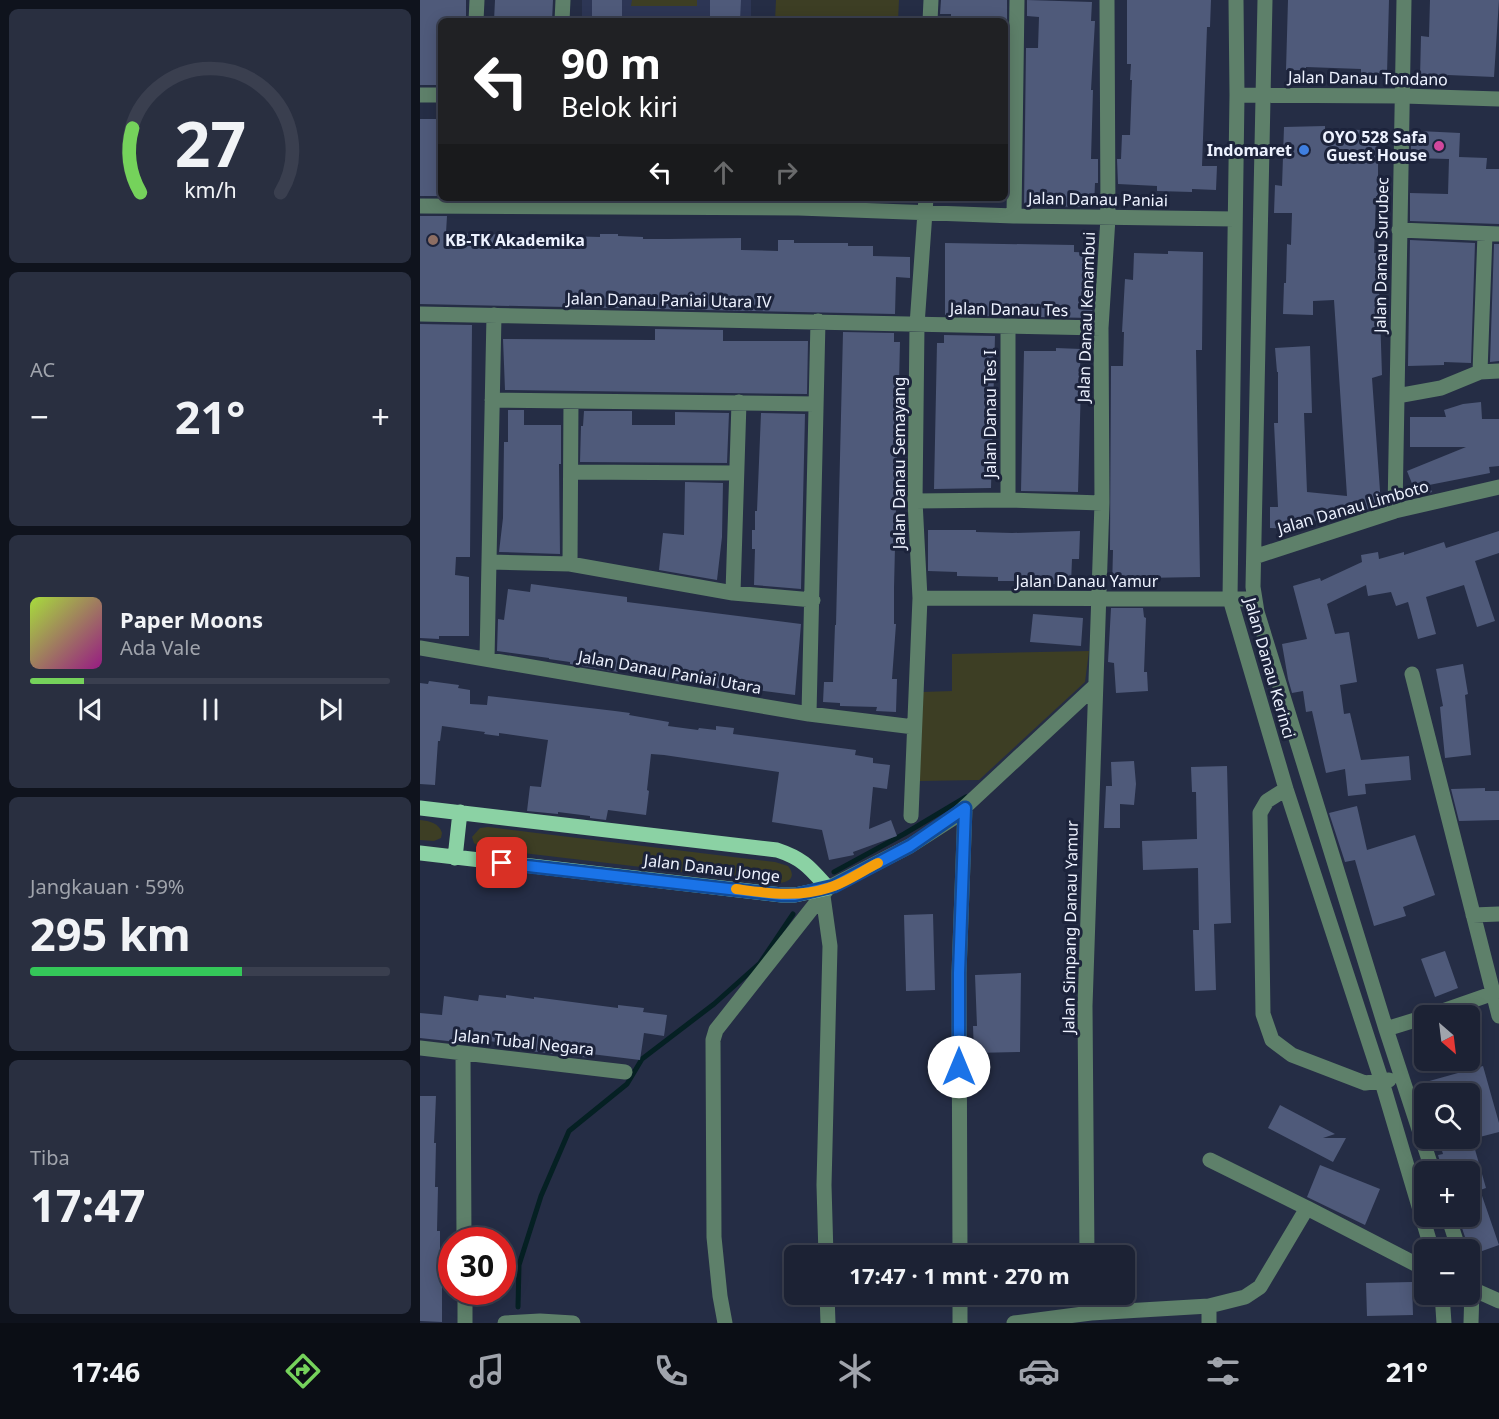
<!DOCTYPE html>
<html lang="id">
<head>
<meta charset="utf-8">
<style>
  :root { --surface:#1c2234; --page:#292f40; --text:#f1f3f6; --muted:#a0a4ac; --line:#3a3f4f; --accent:#75d25b }
  body { margin:0; font-family:"Noto Sans",sans-serif; background:var(--page); color:var(--text); height:100vh; display:flex; flex-direction:column; font-size:22px; white-space:nowrap }
  * { box-sizing:border-box; margin:0 }
  p { font-size:20px; color:var(--muted) }
  .icon { flex:none; width:33px; height:33px; fill:none; stroke:currentColor; stroke-width:2; stroke-linecap:round; stroke-linejoin:round }
  .map { position:relative; flex:1; overflow:hidden }
  .side { display:flex; flex-direction:column; gap:9px; padding:9px; background:#0f131d; width:420px }
  .side>* { flex:none }
  .banner { position:absolute; left:18px; top:18px; width:570px; height:183px; border-radius:9px; box-shadow:0 3px 15px #0003,0 0 0 2px var(--line); background:#202124; color:#fff; overflow:hidden }
  .needle { width:39px; rotate:152deg }
  .tools { position:absolute; left:994px; top:1005px; display:grid; gap:12px }
  .tools a { display:grid; place-items:center; width:66px; height:66px; border-radius:9px; background:var(--surface); box-shadow:0 3px 15px #0003,0 0 0 2px var(--line); font-size:30px }
  .speed { position:absolute; left:18px; top:1227px; display:flex; gap:12px; font-size:30px; font-weight:700; text-align:center }
  .speed>* { display:grid; place-content:center; width:78px; height:78px; border-radius:50%; background:var(--surface); box-shadow:0 3px 15px #0003,0 0 0 2px var(--line); line-height:1 }
  .speed .limit { border:9px solid #d22; background:#fff; color:#111 }
  .pin { position:absolute; display:grid; place-items:center; width:51px; height:51px; color:#fff; margin:-26px; border-radius:12px; box-shadow:0 3px 9px #0006 }
  .me { position:absolute; width:66px; margin:-33px; rotate:0deg; stroke-linejoin:round; filter:drop-shadow(0 0 4px #0008) }
  .turn { display:flex; align-items:center; gap:21px; height:126px; padding:0 24px; font-size:27px }
  .turn .icon { width:78px; height:78px; stroke-width:2.5 }
  .turn b { display:block; font-size:42px; line-height:51px }
  .lanes { display:flex; align-items:center; height:57px; padding:0 24px; background:#0003; justify-content:center; gap:30px; direction:ltr }
  .lanes .off { opacity:.35 }
  .big { font-size:45px; font-weight:700; line-height:1.1 }
  .side .widget { flex:1; display:flex; flex-direction:column; justify-content:center; gap:9px; min-width:0; padding:0 21px; border-radius:9px; background:var(--page) }
  .side .dial { align-items:center; gap:0 }
  .dial svg { height:156px; overflow:visible; fill:none; stroke:var(--line); stroke-width:7; stroke-linecap:round; text-anchor:middle }
  .dial text { fill:var(--text); stroke:none }
  .song { display:flex; align-items:center; gap:18px }
  .cover { width:72px; height:72px; border-radius:9px; background:linear-gradient(135deg,hsl(80 70% 55%),hsl(310 70% 35%)) }
  .played { height:6px; border-radius:3px; background:linear-gradient(90deg,var(--accent) 15%,var(--line) 15%) }
  .keys { display:flex; justify-content:space-around; direction:ltr }
  .heat { display:flex; justify-content:space-between; align-items:center; font-size:33px; direction:ltr }
  .charge { height:9px; border-radius:4px; background:linear-gradient(90deg,#34c759 59%,var(--line) 0) }
  .trip { position:absolute; left:364px; top:1245px; width:351px; height:60px; border-radius:9px; background:var(--surface); box-shadow:0 3px 15px #0003,0 0 0 2px var(--line); font-weight:700; line-height:60px; text-align:center }
  .tabs { display:flex; height:96px; justify-content:space-around; align-items:center; background:#0b0e15; color:var(--muted) }
  .tabs .icon { width:42px; height:42px }
  .tabs .on { color:var(--accent) }
  .tabs b { font-size:27px; color:var(--text) }
  main { display:flex; flex:1; min-height:0 }
  .map>svg:first-child { display:block }
  .built { fill:#2d3655 }
  .green { fill:#3d3e24 }
  .lines { fill:none; stroke-linecap:round; stroke-linejoin:round }
  .stream { stroke:#052023; stroke-width:5 }
  .building { fill:#4f5a7a }
  .minor { stroke:#5e806a; stroke-width:15 }
  .major { stroke:#8bd2a4; stroke-width:15 }
  .route-casing { stroke:#114b97; stroke-width:15 }
  .route { stroke:#1a73e8; stroke-width:10 }
  .slow { stroke:#f59e0b; stroke-width:10 }
  .hotel-dot { fill:#d1479c; stroke:#1c233b; stroke-width:2 }
  .shop-dot { fill:#3f7fe0; stroke:#1c233b; stroke-width:2 }
  .education-dot { fill:#8d6e63; stroke:#1c233b; stroke-width:2 }
  .labels { text-anchor:middle; dominant-baseline:central; stroke-width:6; stroke-linejoin:round; paint-order:stroke }
  .street-label { font-size:16px; fill:#edf2ff; stroke:#1c233b }
  .poi-label { font-size:16px; font-weight:bold; fill:#edf2ff; stroke:#1c233b; text-anchor:end }
</style>
</head>
<body>
<main>
<section class="side">
<div class="widget dial"><svg viewBox="0 0 100 80">
<path d="M14 69A42 42 0 1 1 86 69"/>
<path d="M14 69A42 42 0 0 1 10 36" stroke="#75d25b"/>
<text x="50" y="56" font-size="32" font-weight="700">27</text>
<text x="50" y="72" font-size="11">km/h</text>
</svg></div>
<div class="widget"><p>AC</p>
<div class="heat"><a>−</a><b class="big">21°</b><a>+</a></div>
</div>
<div class="widget">
<div class="song"><i class="cover"></i><div><b>Paper Moons</b><p>Ada Vale</p></div></div>
<div class="played"></div>
<div class="keys"><svg class="icon" aria-label="previous" viewBox="0 0 24 24"><path d="M18 5L8 12l10 7zM5 5v14"/></svg><svg class="icon" aria-label="pause" viewBox="0 0 24 24"><path d="M8 5v14M16 5v14"/></svg><svg class="icon" aria-label="next" viewBox="0 0 24 24"><path d="M6 5l10 7-10 7zM19 5v14"/></svg></div>
</div>
<div class="widget"><p>Jangkauan · 59%</p><b class="big">295 km</b><div class="charge"></div></div>
<div class="widget"><p>Tiba</p><b class="big">17:47</b></div>
</section>
<div class="map">
<svg width="1079" height="1323" viewBox="0 0 1079 1323">
  <rect width="100%" height="100%" fill="#252d45"/>
  <path class="built" d="M 162,0 L 331,0 L 331,21 L 162,21 Z"/>
  <path class="green" d="M 212,0 L 277,0 L 277,6 L 211,6 Z
    M 356,0 L 479,0 L 478,21 L 355,21 Z
    M 669,651 L 665,682 L 559,780 L 499,781 L 502,692 L 532,691 L 532,654 Z
    M 0,820 C 10,821 19,823 22,833 L 21,838 L 14,841 L 0,840 Z
    M 68,827 L 355,862 L 368,866 C 377,877 369,883 357,883 L 61,848 L 54,843 L 52,837 L 60,828 Z"/>
  <g class="lines">
    <path class="stream" d="M 414,872 L 484,834 L 546,797
      M 98,1307 L 99,1265 L 121,1196 L 149,1131 L 207,1084 L 222,1059 L 294,1004 L 340,963 L 373,914"/>
  </g>
  <path class="building" d="M 0,0 L 46,0 L 46,21 L 21,21 L 21,85 L 0,85 Z
    M 75,0 L 133,0 L 132,21 L 74,21 Z
    M 172,0 L 202,0 L 202,21 L 172,21 Z
    M 290,0 L 321,0 L 320,21 L 290,21 Z
    M 521,0 L 587,0 L 587,21 L 531,21 L 531,14 L 520,14 Z
    M 607,0 L 672,2 L 671,21 L 675,21 L 671,90 L 673,90 L 671,159 L 678,159 L 678,183 L 675,183 L 674,207 L 604,206 L 606,48 L 618,48 L 619,17 L 607,16 Z
    M 707,0 L 791,0 L 790,27 L 787,27 L 782,166 L 797,166 L 796,190 L 772,189 L 772,192 L 737,191 L 737,186 L 698,184 L 697,159 L 701,159 L 702,135 L 710,135 L 712,80 L 710,80 L 711,64 L 707,64 Z
    M 868,0 L 969,0 L 967,74 L 941,74 L 941,69 L 886,67 L 886,70 L 866,70 Z
    M 1010,0 L 1079,0 L 1074,77 L 1028,75 L 1028,78 L 1000,78 L 1001,36 L 1009,37 Z
    M 0,119 L 21,119 L 21,196 L 0,196 Z
    M 905,126 L 905,129 L 943,130 L 943,134 L 958,135 L 958,196 L 956,196 L 954,253 L 958,253 L 962,375 L 952,378 L 961,505 L 927,516 L 914,517 L 914,521 L 910,522 L 880,519 L 880,529 L 850,528 L 850,507 L 858,507 L 854,423 L 858,423 L 858,372 L 857,372 L 855,348 L 890,346 L 892,413 L 884,413 L 887,492 L 927,496 L 914,300 L 893,301 L 893,315 L 863,314 L 864,283 L 866,283 L 867,244 L 871,245 L 872,213 L 854,213 L 855,185 L 862,186 L 864,127 Z
    M 999,131 L 1040,133 L 1039,157 L 1067,158 L 1066,169 L 1079,169 L 1079,224 L 990,221 L 990,193 L 1028,194 L 1029,159 L 991,158 L 991,136 L 998,136 Z
    M 0,216 L 27,216 L 26,233 L 180,237 L 180,234 L 198,234 L 198,236 L 223,237 L 223,239 L 248,239 L 321,238 L 321,250 L 358,251 L 358,240 L 374,240 L 374,243 L 428,243 L 428,246 L 453,246 L 453,256 L 490,257 L 490,278 L 476,277 L 475,314 L 0,304 Z
    M 990,240 L 1055,243 L 1051,363 L 1024,362 L 1024,365 L 988,366 Z
    M 525,243 L 654,245 L 654,252 L 675,253 L 672,318 L 525,315 Z
    M 1074,244 L 1079,244 L 1079,361 L 1070,362 Z
    M 748,251 L 783,252 L 782,350 L 776,350 L 780,577 L 722,578 L 723,589 L 692,589 L 693,550 L 690,550 L 691,366 L 703,366 L 704,332 L 702,332 L 705,279 L 713,280 L 714,253 L 748,254 Z
    M 0,324 L 52,325 L 50,557 L 36,557 L 35,575 L 49,577 L 49,636 L 19,636 L 19,639 L 0,638 Z
    M 235,329 L 303,330 L 303,341 L 388,341 L 387,394 L 85,390 L 83,339 L 233,340 L 235,340 Z
    M 423,332 L 474,333 L 474,342 L 480,342 L 474,588 L 474,624 L 476,624 L 472,679 L 477,679 L 476,712 L 456,711 L 457,707 L 420,706 L 420,703 L 403,702 L 404,682 L 413,682 L 415,625 L 416,625 Z
    M 524,335 L 575,336 L 571,488 L 514,489 L 517,343 L 524,343 Z
    M 636,348 L 661,349 L 660,367 L 671,367 L 672,383 L 661,383 L 658,492 L 601,491 L 604,351 L 636,351 Z
    M 1061,402 L 1062,419 L 1079,419 L 1079,466 L 1069,467 L 1070,473 L 1009,485 L 1012,492 L 997,496 L 987,471 L 1046,447 L 990,447 L 990,417 L 1026,417 L 1024,410 L 1043,404 Z
    M 88,410 L 104,410 L 104,425 L 141,425 L 141,464 L 139,464 L 140,554 L 79,552 L 83,518 L 84,442 L 88,442 Z
    M 164,411 L 212,411 L 212,425 L 255,425 L 255,412 L 309,413 L 307,463 L 160,462 L 161,426 L 163,426 Z
    M 341,413 L 385,414 L 381,589 L 334,585 L 335,549 L 332,549 L 332,530 L 335,530 L 335,511 L 337,511 Z
    M 265,482 L 303,483 L 302,537 L 297,580 L 239,570 L 243,533 L 264,535 Z
    M 508,530 L 556,530 L 556,532 L 592,533 L 660,531 L 659,559 L 652,559 L 651,584 L 630,584 L 630,581 L 578,581 L 578,577 L 537,576 L 537,572 L 508,571 Z
    M 1079,531 L 1079,553 L 1055,561 L 1075,621 L 1057,627 L 1044,585 L 1006,597 L 1016,634 L 998,639 L 988,602 L 976,606 L 971,592 L 948,596 L 946,585 L 907,604 L 915,634 L 929,632 L 937,682 L 920,685 L 924,714 L 930,713 L 941,760 L 989,756 L 991,780 L 945,784 L 946,794 L 928,796 L 925,769 L 906,773 L 892,711 L 886,712 L 883,691 L 872,693 L 868,679 L 862,644 L 887,639 L 873,586 L 900,578 L 901,581 L 942,562 L 941,555 L 958,552 L 959,559 L 984,552 L 984,555 L 1024,542 L 1026,548 Z
    M 111,584 L 207,597 L 207,602 L 381,624 L 375,695 L 321,688 L 320,691 L 297,688 L 226,676 L 226,674 L 198,670 L 198,672 L 150,664 L 150,662 L 129,659 L 129,658 L 77,651 L 78,619 L 84,620 L 88,589 L 110,592 Z
    M 691,608 L 723,608 L 724,617 L 726,618 L 724,672 L 727,672 L 728,691 L 696,693 L 694,663 L 688,662 Z
    M 613,614 L 663,618 L 661,646 L 610,642 Z
    M 1043,664 L 1048,694 L 1045,695 L 1051,755 L 1025,758 L 1020,707 L 1023,706 L 1016,669 Z
    M 9,681 L 39,685 L 38,688 L 50,690 L 50,704 L 67,705 L 68,696 L 195,711 L 210,713 L 209,715 L 249,722 L 248,726 L 278,730 L 279,728 L 296,730 L 296,726 L 314,728 L 313,734 L 436,750 L 435,755 L 453,758 L 453,763 L 470,765 L 467,789 L 453,787 L 449,829 L 471,820 L 477,836 L 433,852 L 434,855 L 409,860 L 402,830 L 352,822 L 359,772 L 244,755 L 231,754 L 227,790 L 229,791 L 226,815 L 188,810 L 186,820 L 170,818 L 170,816 L 138,812 L 138,814 L 107,811 L 110,786 L 121,787 L 128,740 L 79,733 L 79,736 L 64,734 L 65,732 L 22,726 L 20,741 L 18,741 L 15,785 L 0,784 L 0,683 L 8,684 Z
    M 714,761 L 716,784 L 714,805 L 700,804 L 700,828 L 684,828 L 686,786 L 692,786 L 691,762 Z
    M 807,766 L 811,923 L 794,924 L 796,990 L 775,991 L 773,930 L 779,930 L 778,868 L 723,870 L 722,841 L 777,839 L 776,792 L 772,792 L 771,767 Z
    M 1065,788 L 1065,791 L 1079,791 L 1079,820 L 1039,821 L 1031,789 Z
    M 937,806 L 947,850 L 995,835 L 1015,895 L 983,907 L 986,916 L 954,926 L 935,860 L 925,862 L 909,813 Z
    M 513,914 L 515,990 L 486,991 L 484,915 Z
    M 1025,951 L 1038,988 L 1015,997 L 1001,959 Z
    M 601,973 L 600,1052 L 554,1053 L 553,1026 L 557,1026 L 555,975 Z
    M 59,995 L 86,998 L 86,995 L 114,999 L 114,997 L 198,1008 L 198,1005 L 224,1008 L 223,1012 L 247,1015 L 244,1036 L 224,1033 L 220,1060 L 171,1054 L 170,1058 L 84,1048 L 84,1043 L 38,1037 L 37,1042 L 0,1038 L 0,1013 L 22,1015 L 24,996 L 58,1001 Z
    M 1063,1066 L 1079,1123 L 1079,1132 L 1052,1139 L 1066,1188 L 1060,1190 L 1079,1245 L 1051,1255 L 1038,1216 L 1050,1216 L 1050,1172 L 1023,1172 L 1018,1155 L 1023,1154 L 1018,1138 L 1050,1138 L 1050,1094 L 997,1094 L 995,1085 Z
    M 0,1096 L 16,1096 L 14,1143 L 16,1143 L 15,1187 L 18,1187 L 17,1231 L 20,1231 L 20,1254 L 22,1254 L 22,1322 L 0,1321 Z
    M 860,1105 L 915,1134 L 903,1138 L 926,1138 L 913,1162 L 848,1128 Z
    M 900,1165 L 960,1189 L 945,1225 L 887,1197 Z
    M 992,1282 L 993,1315 L 947,1316 L 946,1283 Z"/>
  <g class="lines">
    <path class="minor" d="M 816,0 L 817,95 L 810,599 L 866,789 L 962,1082 L 1012,1250
      M 845,0 L 833,587 L 837,612 L 966,1029 L 1013,1172
      M 56,21 L 57,0
      M 142,21 L 143,0
      M 510,21 L 511,0
      M 0,95 L 21,95
      M 817,95 L 983,96 L 1079,99
      M 0,206 L 379,208 L 594,216 L 815,219
      M 594,216 L 597,0
      M 979,230 L 1079,234
      M 0,314 L 681,328
      M 588,327 L 588,500
      M 1060,372 L 1065,234
      M 977,396 L 1021,388 L 1060,372 L 1079,371
      M 72,400 L 395,404
      M 151,472 L 315,473
      M 495,501 L 588,500 L 682,503
      M 975,511 L 984,0
      M 834,557 L 975,511 L 1079,487
      M 70,562 L 150,564 L 313,593 L 393,600
      M 150,564 L 151,401
      M 313,593 L 319,402
      M 500,598 L 834,599
      M 0,648 L 389,714 L 494,727
      M 67,659 L 74,315
      M 992,674 L 1079,1016
      M 389,714 L 398,321
      M 866,789 L 847,801 L 840,813 L 843,1014 L 852,1040 L 872,1055 L 945,1083 L 969,1080
      M 491,816 L 500,598 L 495,501 L 497,325 L 506,198
      M 403,896 L 410,946 L 404,1185 L 406,1256
      M 1053,915 L 1079,914
      M 1008,1016 L 1074,993
      M 966,1029 L 1005,1017
      M 0,1048 L 205,1072
      M 43,1054 L 44,1240
      M 790,1160 L 887,1208
      M 1028,1216 L 1039,1250
      M 540,1256 L 539,973 L 545,808
      M 667,1256 L 665,1006 L 682,503 L 681,328 L 688,218 L 687,0
      M 1050,1282 L 1052,1289 L 1051,1323
      M 1050,1288 L 1079,1301
      M 45,1292 L 45,1323
      M 407,1294 L 408,1323
      M 540,1294 L 540,1323
      M 670,1294 L 671,1313
      M 1022,1294 L 1024,1323
      M 789,1306 L 789,1323
      M 85,1323 L 120,1321 L 153,1323
      M 305,1323 L 300,1296 L 294,1237 L 293,1040 L 296,1030 L 408,888 L 490,846 L 532,819 L 675,686
      M 594,1323 L 671,1313 L 789,1306 L 825,1297 L 840,1287 L 887,1208 L 1005,1269"/>
    <path class="major" d="M 0,808 L 357,850 C 384,859 390,868 408,888
      M 0,853 L 362,895 L 375,895 L 408,888
      M 35,858 L 40,812"/>
  </g>
  <g class="lines">
    <defs>
      <path id="route" d="M 82,863 L 362,895 L 375,895 L 414,886 L 490,846 L 545,808 L 539,973 L 539,1067"/>
    </defs>
    <use href="#route" class="route-casing"/>
    <use href="#route" class="route"/>
    <path class="slow" d="M 316,889 C 347,893 377,898 408,888 C 425,883 442,871 458,863"/>
  </g>
  <circle class="hotel-dot" cx="1019" cy="146" r="6"/>
  <circle class="shop-dot" cx="884" cy="150" r="6"/>
  <circle class="education-dot" cx="13" cy="240" r="6"/>
  <g class="labels">
    <g class="street-label">
      <text transform="translate(948 78) rotate(1)">Jalan Danau Tondano</text>
      <text transform="translate(678 199) rotate(1)">Jalan Danau Paniai</text>
      <text transform="translate(961 255) rotate(-89)">Jalan Danau Surubec</text>
      <text transform="translate(249 300) rotate(1)">Jalan Danau Paniai Utara IV</text>
      <text transform="translate(589 309) rotate(1)">Jalan Danau Tes</text>
      <text transform="translate(666 317) rotate(-88)">Jalan Danau Kenambui</text>
      <text transform="translate(570 414) rotate(-90)">Jalan Danau Tes I</text>
      <text transform="translate(479 463) rotate(-90)">Jalan Danau Semayang</text>
      <text transform="translate(933 507) rotate(-16)">Jalan Danau Limboto</text>
      <text x="667" y="581">Jalan Danau Yamur</text>
      <text transform="translate(850 668) rotate(74)">Jalan Danau Kerinci</text>
      <text transform="translate(250 672) rotate(10)">Jalan Danau Paniai Utara</text>
      <text transform="translate(292 868) rotate(7)">Jalan Danau Jonge</text>
      <text transform="translate(650 927) rotate(-89)">Jalan Simpang Danau Yamur</text>
      <text transform="translate(104 1042) rotate(6)">Jalan Tubal Negara</text>
    </g>
    <g class="poi-label">
      <text x="1007" y="137">OYO 528 Safa<tspan x="1007" dy="18">Guest House</tspan></text>
      <text x="872" y="150">Indomaret</text>
      <text x="25" y="240" text-anchor="start">KB-TK Akademika</text>
    </g>
  </g>
</svg>
<div class="tools">
<a><svg class="needle" viewBox="-14 -14 28 28"><path d="M0-13l5 13h-10z" fill="#e53935"/><path d="M0 13l5-13h-10z" fill="#a0a4ac"/></svg></a>
<a><svg class="icon" aria-label="search" viewBox="0 0 24 24"><circle cx="10" cy="10" r="6"/><path d="M15 15l6 6"/></svg></a>
<a>+</a>
<a>−</a>
</div>
<div class="speed"><div class="limit">30</div></div>
<div class="pin" style="left:82px;top:863px;background:#d93025"><svg class="icon" aria-label="arrive" viewBox="0 0 24 24"><path d="M6 21V4h12l-3 4 3 4H6"/></svg></div>
<svg class="me" style="left:539px;top:1067px" viewBox="-20 -20 40 40"><circle r="19" fill="#fff"/><path d="M0-13L10 11 0 6-10 11z" fill="#1a73e8"/></svg>
<div class="trip">17:47 · 1 mnt · 270 m</div>
<div class="banner">
<div class="turn"><svg class="icon" aria-label="left" viewBox="0 0 24 24"><path d="M17 20v-9H6M10 6l-5 5 5 5"/></svg><div><b>90 m</b>Belok kiri</div></div>
<div class="lanes"><svg class="icon" aria-label="left" viewBox="0 0 24 24"><path d="M17 20v-9H6M10 6l-5 5 5 5"/></svg><svg class="icon off" aria-label="ahead" viewBox="0 0 24 24"><path d="M12 20V5M6 11l6-6 6 6"/></svg><svg class="icon off" aria-label="right" viewBox="0 0 24 24"><path d="M7 20v-9h11M14 6l5 5-5 5"/></svg></div>
</div>
</div>
</main>
<nav class="tabs">
<b>17:46</b>
<svg class="icon on" aria-label="directions" viewBox="0 0 24 24"><path d="M12 3l9 9-9 9-9-9zM9 14v-3h6M13 9l2 2-2 2"/></svg>
<svg class="icon" aria-label="music" viewBox="0 0 24 24"><path d="M9 18V5l10-2v13"/><circle cx="6" cy="18" r="3"/><circle cx="16" cy="16" r="3"/></svg>
<svg class="icon" aria-label="phone" viewBox="0 0 24 24"><path d="M5 4h4l2 5-3 2q2 4 5 5l2-3 5 2v4C11 20 4 13 5 4z"/></svg>
<svg class="icon" aria-label="climate" viewBox="0 0 24 24"><path d="M12 3v18M4 7l16 10M4 17L20 7"/></svg>
<svg class="icon" aria-label="car" viewBox="0 0 24 24"><path d="M5 17H2v-5l4-1 3-4h7l3 4 3 1v5h-3M9 17h6M6 11h13"/><circle cx="7" cy="17" r="2"/><circle cx="17" cy="17" r="2"/></svg>
<svg class="icon" aria-label="filters" viewBox="0 0 24 24"><path d="M4 7h16M4 17h16"/><circle cx="9" cy="7" r="2"/><circle cx="15" cy="17" r="2"/></svg>
<b>21°</b>
</nav>
</body>
</html>
